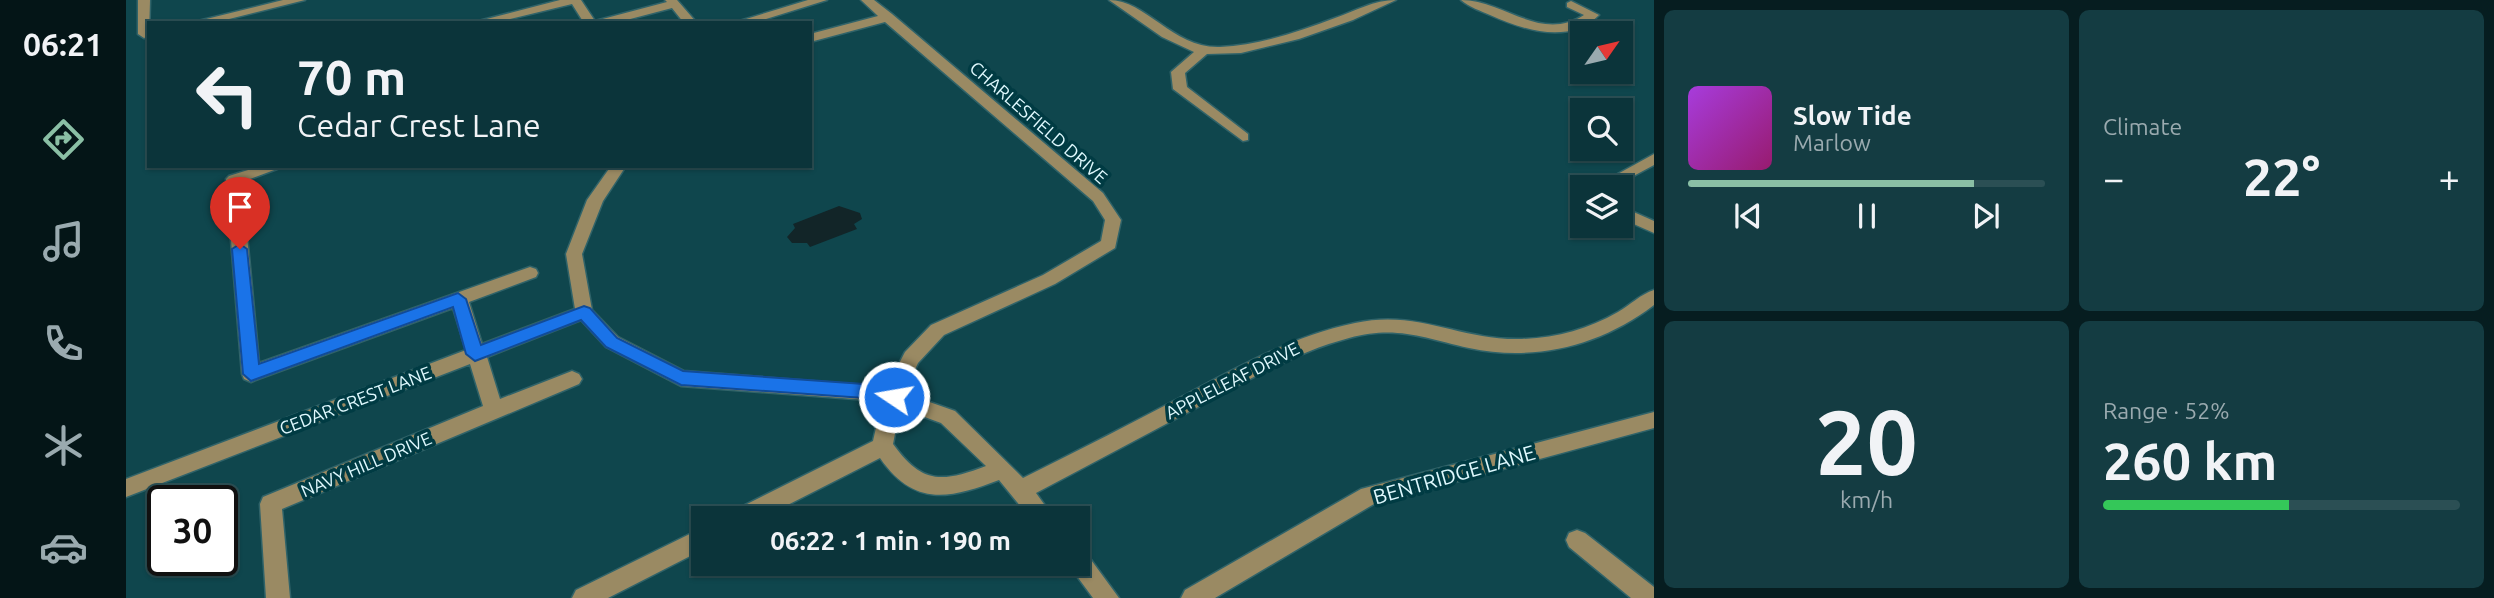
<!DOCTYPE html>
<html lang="en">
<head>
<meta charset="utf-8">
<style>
  :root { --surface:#0b343a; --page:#143c42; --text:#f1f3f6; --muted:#9aaaaf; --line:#2b4f54; --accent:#8abfa5 }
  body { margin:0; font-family:Ubuntu,sans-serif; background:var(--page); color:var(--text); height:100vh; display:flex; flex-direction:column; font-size:26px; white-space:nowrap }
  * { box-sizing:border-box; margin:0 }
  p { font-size:23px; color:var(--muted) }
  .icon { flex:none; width:38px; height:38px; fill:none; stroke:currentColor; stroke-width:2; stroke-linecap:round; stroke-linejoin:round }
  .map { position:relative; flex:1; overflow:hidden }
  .details { display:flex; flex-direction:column; gap:10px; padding:10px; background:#061d20; width:840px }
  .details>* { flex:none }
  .top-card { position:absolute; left:21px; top:21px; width:665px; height:147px; border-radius:0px; box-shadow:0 2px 5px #0004,0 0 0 2px var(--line); background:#0b343a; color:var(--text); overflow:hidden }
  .needle { width:46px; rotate:56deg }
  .controls { position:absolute; left:1444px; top:21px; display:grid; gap:14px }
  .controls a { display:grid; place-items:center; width:63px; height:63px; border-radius:0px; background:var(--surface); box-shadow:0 2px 5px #0004,0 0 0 2px var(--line); font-size:35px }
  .speed { position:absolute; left:21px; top:485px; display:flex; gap:14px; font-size:35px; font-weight:700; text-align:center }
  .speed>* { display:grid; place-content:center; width:91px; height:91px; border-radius:50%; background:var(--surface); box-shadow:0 2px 5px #0004,0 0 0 2px var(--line); line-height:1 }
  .speed .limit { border:4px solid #111; border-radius:10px; background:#fff; color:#111 }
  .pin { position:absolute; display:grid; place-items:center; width:60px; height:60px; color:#fff; margin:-72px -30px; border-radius:50% 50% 50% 0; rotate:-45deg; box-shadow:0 0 7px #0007 }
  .pin .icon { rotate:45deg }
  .me { position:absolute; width:77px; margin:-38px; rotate:282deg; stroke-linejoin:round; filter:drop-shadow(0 0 5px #0008) }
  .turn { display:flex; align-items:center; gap:24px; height:147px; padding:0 35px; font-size:32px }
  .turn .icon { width:91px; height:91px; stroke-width:2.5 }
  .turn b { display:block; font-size:49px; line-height:60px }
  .big { font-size:52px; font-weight:700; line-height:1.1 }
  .details .tile { flex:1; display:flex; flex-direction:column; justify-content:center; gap:10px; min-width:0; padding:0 24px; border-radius:10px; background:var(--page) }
  .details .dial { align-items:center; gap:0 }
  .dial b { font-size:91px; line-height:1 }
  .song { display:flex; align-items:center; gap:21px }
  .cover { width:84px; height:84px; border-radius:10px; background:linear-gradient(135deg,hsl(280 70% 55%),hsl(320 70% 35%)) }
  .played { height:7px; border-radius:4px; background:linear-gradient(90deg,var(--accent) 80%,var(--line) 80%) }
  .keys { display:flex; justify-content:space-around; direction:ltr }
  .heat { display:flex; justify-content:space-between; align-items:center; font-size:38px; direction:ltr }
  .charge { height:10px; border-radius:5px; background:linear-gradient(90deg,#34c759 52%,var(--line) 0) }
  .details .tiles { flex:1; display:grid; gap:10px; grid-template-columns:repeat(2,1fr) }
  .trip { position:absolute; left:565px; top:506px; width:399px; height:70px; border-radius:0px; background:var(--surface); box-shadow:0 2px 5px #0004,0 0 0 2px var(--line); font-weight:700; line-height:70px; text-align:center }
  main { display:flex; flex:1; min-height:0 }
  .tab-bar { display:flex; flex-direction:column; width:126px; justify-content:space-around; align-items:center; background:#041517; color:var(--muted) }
  .tab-bar .icon { width:49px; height:49px }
  .tab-bar .on { color:var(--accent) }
  .tab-bar b { font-size:32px; color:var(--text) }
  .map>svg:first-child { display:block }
  .water { fill:#122528 }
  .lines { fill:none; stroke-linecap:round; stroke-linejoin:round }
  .minor-casing { stroke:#306369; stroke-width:3 }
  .minor { fill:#9a8a63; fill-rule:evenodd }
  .route { fill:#1a73e8; stroke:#114b97; stroke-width:2 }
  .labels { text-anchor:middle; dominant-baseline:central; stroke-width:7; stroke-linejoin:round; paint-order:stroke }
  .street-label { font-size:18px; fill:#dff9fe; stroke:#003b43 }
  .near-street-label { font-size:21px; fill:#dff9fe; stroke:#003b43 }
</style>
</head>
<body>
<main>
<nav class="tab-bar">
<b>06:21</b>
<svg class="icon on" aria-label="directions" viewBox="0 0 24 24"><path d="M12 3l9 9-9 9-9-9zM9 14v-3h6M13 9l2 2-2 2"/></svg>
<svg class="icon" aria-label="music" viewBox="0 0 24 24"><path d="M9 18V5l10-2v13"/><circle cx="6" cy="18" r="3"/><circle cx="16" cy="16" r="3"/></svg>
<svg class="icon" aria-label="phone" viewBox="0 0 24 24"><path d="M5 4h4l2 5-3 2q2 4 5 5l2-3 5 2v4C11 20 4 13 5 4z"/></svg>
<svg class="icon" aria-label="climate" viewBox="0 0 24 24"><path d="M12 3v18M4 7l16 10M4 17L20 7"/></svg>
<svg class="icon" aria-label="car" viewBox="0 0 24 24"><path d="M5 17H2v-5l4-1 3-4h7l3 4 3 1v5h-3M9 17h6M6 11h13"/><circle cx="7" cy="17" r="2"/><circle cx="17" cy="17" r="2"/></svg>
</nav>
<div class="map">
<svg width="1528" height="598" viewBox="0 0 1528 598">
  <rect width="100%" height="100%" fill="#0f464d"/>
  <path class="water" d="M 713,206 L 734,213 L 736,219 L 728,224 L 731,229 L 684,247 L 681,243 L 666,243 L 661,237 L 669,228 L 667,224 Z"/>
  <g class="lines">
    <defs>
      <path id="minor" d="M 12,0 L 24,0 L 23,36 L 18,38 L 12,34 Z
        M 157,0 L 179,0 L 87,23 L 64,23 Z
        M 434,0 L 455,0 L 469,21 L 541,2 L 539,0 L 551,0 L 571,23 L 558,23 L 546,8 L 489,23 L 458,23 L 446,4 L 367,23 L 345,23 Z
        M 682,0 L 701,0 L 627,23 L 607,23 Z
        M 735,0 L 748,0 L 766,14 L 977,193 L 995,220 L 989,248 L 929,284 L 818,335 L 792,363 L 778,393 L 829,411 L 897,478 C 953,450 1008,422 1063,393 C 1116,365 1170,335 1229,323 C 1293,309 1334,341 1396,339 C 1431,338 1462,329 1492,312 C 1504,305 1515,294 1528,290 L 1528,305 C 1474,346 1409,362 1343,348 C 1297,338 1271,325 1223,338 C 1170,352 1122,380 1074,406 C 1019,435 965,464 910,493 L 928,518 L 904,518 L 873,480 C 823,499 788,507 754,458 L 636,518 L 604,518 L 607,511 L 747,441 L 756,401 L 555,386 L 480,347 L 455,320 L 361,357 L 374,399 L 446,371 L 453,374 L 456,379 L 453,384 L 156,509 L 164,598 L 140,598 L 134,504 L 137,497 L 357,406 L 344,364 L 0,497 L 0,479 L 340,350 L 327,308 L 132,379 L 125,382 L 118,379 L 116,374 L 100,179 L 103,176 L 135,166 L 159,166 L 116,182 L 133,363 L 404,267 L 410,269 L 412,273 L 410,277 L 343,302 L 356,344 L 449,309 L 440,254 L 461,200 L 485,166 L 500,166 L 477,201 L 456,254 L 466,310 L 492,337 L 558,371 L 761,387 L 779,352 L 805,325 L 917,275 L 975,241 L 979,220 L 967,201 L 759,22 L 684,42 L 684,34 L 752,16 ZM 774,408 L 815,423 L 860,466 C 815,483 796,484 767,444 Z
        M 983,0 C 1020,0 1048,49 1094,47 C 1134,45 1172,32 1209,18 C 1229,11 1248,0 1270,0 L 1227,20 L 1173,39 L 1115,53 L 1081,54 L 1059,73 L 1061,87 L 1122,134 L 1122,140 L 1117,141 L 1047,89 L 1045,72 L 1068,52 L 1036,37 Z
        M 1335,0 C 1378,0 1414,43 1458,15 L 1441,7 L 1441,3 L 1445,1 L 1473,15 C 1443,45 1398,30 1364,15 C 1355,11 1343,7 1335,0 Z
        M 1528,154 L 1528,165 L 1487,187 L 1468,187 Z
        M 1494,206 L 1528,221 L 1528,233 L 1494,218 Z
        M 1528,412 L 1528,428 L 1248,504 L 1089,598 L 1055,598 L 1059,590 L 1235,489 Z
        M 578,527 L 578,549 L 482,598 L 446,598 L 450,590 Z
        M 1451,530 L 1459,533 L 1528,587 L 1528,598 L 1505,598 L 1443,547 L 1440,540 L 1443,533 Z
        M 952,550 L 960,553 L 993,598 L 967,598 L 942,564 L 952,564 Z"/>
    </defs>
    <use href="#minor" class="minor-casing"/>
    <use href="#minor" class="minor"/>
  </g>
  <path class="route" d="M 114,244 L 121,249 L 133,364 L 332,293 L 340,299 L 355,345 L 458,306 L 464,308 L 491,338 L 557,371 L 752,385 L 774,392 L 776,397 L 768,405 L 752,399 L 555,385 L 480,347 L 455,320 L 349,361 L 340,354 L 327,307 L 125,381 L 117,374 L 106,249 Z"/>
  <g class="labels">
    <g class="street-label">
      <text transform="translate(913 122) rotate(41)">CHARLESFIELD DRIVE</text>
      <text transform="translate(1106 380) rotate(-27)">APPLELEAF DRIVE</text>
      <text transform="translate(229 400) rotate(-21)">CEDAR CREST LANE</text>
      <text transform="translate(240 464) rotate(-23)">NAVY HILL DRIVE</text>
    </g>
    <g class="near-street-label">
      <text transform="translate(1328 474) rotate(-16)">BENTRIDGE LANE</text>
    </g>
  </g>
</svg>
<div class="controls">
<a><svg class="needle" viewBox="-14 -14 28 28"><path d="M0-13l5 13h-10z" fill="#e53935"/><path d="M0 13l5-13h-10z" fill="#9aaaaf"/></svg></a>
<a><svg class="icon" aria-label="search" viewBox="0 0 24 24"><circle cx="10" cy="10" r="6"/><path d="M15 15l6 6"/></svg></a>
<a><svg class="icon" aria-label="layers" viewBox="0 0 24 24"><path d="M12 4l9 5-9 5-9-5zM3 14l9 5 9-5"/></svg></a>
</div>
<div class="speed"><div class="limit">30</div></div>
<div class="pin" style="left:114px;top:249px;background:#d93025"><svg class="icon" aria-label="arrive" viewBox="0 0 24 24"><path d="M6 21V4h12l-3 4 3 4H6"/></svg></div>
<svg class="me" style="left:768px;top:397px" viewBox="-20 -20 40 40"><circle r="17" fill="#1a73e8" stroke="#fff" stroke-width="3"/><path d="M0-11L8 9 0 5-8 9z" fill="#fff"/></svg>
<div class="trip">06:22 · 1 min · 190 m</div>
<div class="top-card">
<div class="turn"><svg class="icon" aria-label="left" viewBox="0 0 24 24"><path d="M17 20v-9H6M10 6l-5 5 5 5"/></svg><div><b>70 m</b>Cedar Crest Lane</div></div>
</div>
</div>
<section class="details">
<div class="tiles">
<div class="tile">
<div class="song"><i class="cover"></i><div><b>Slow Tide</b><p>Marlow</p></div></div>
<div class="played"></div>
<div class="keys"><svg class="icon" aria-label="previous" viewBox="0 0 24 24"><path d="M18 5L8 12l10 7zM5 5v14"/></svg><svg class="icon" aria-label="pause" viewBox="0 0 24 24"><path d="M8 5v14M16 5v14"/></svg><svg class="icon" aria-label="next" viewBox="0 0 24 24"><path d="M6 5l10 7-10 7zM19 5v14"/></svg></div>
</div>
<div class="tile"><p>Climate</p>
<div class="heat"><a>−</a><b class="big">22°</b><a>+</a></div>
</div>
<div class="tile dial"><b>20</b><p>km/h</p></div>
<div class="tile"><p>Range · 52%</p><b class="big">260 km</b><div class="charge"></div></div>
</div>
</section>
</main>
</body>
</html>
